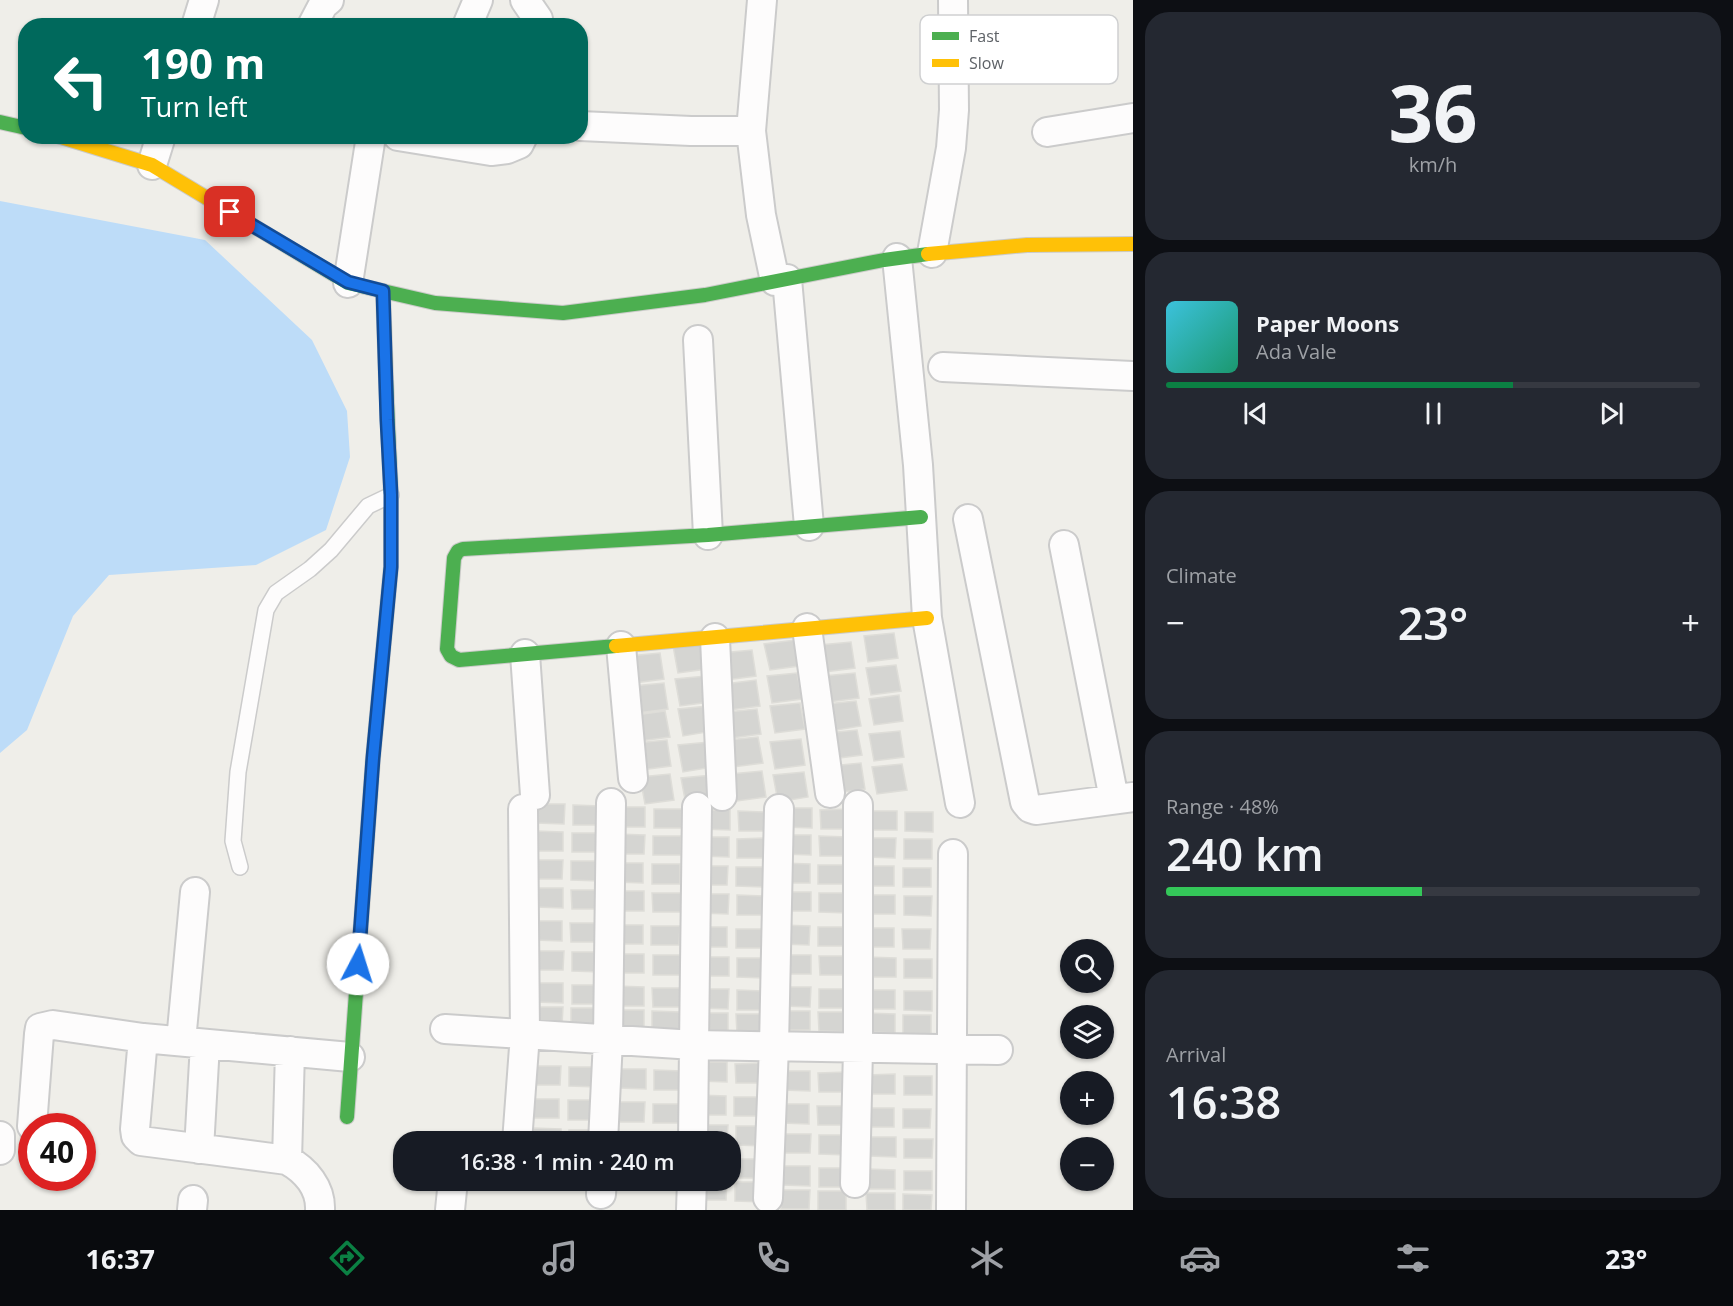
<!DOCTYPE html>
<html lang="en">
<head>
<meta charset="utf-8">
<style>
  :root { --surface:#171b24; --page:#242831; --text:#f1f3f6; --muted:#9ea1a6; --line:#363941; --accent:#0b8043 }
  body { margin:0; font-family:"Open Sans",sans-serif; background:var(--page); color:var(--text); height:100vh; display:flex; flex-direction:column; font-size:22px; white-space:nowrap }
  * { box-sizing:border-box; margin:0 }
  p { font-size:20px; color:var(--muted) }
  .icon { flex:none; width:33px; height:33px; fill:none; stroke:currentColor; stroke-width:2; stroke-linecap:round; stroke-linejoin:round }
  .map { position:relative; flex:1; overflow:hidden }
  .details { display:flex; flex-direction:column; gap:12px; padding:12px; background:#0d0f14; width:600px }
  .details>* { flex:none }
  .guide { position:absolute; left:18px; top:18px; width:570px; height:126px; border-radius:24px; box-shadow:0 2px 4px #0004; background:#00695c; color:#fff; overflow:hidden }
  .controls { position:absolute; left:1060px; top:939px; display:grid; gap:12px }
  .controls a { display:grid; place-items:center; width:54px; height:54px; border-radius:50%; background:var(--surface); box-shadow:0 2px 4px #0004; font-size:30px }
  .speed { position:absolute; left:18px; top:1113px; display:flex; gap:12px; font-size:30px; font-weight:700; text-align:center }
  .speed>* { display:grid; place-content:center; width:78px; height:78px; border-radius:50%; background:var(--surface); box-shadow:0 2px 4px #0004; line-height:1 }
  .speed .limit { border:9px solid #d22; background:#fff; color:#111 }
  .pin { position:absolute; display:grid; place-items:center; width:51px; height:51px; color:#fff; margin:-26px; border-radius:12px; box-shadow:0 3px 9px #0006 }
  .me { position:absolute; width:66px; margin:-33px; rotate:5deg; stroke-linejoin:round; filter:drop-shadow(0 0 4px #0008) }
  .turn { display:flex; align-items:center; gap:21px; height:126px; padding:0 24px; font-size:27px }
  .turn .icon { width:78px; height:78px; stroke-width:2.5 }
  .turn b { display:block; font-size:42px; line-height:51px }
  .big { font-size:45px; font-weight:600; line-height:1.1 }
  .details .card { flex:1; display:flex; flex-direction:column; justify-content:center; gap:9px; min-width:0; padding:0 21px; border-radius:24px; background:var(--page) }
  .details .dial { align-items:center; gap:0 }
  .dial b { font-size:78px; line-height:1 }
  .song { display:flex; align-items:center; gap:18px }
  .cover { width:72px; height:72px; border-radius:9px; background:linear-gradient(135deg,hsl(190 70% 55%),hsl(160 70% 35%)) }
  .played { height:6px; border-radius:3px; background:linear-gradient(90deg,var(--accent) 65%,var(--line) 65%) }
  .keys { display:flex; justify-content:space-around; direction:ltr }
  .heat { display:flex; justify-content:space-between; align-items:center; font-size:33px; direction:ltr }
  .charge { height:9px; border-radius:4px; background:linear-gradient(90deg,#34c759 48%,var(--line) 0) }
  .trip { position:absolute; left:393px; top:1131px; width:348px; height:60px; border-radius:24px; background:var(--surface); box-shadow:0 2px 4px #0004; font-weight:600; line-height:60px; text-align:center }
  .dock { display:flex; height:96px; justify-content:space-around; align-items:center; background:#090b0e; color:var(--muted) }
  .dock .icon { width:42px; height:42px }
  .dock .active { color:var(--accent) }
  .dock b { font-size:27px; color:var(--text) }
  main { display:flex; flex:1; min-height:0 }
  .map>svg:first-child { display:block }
  .water { fill:#bddcf8 }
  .building { fill:#d5d5d2; stroke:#deddd8; stroke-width:1.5 }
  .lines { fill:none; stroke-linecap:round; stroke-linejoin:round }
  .lane-casing { stroke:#cbcbcb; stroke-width:18 }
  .street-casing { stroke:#cbcbcb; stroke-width:32 }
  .fast-casing { stroke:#cbcbc9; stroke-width:16 }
  .slow-casing { stroke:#cbcbc9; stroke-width:16 }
  .lane { stroke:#fdfcfc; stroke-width:15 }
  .street { stroke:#fdfcfc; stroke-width:28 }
  .fast { stroke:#4caf50; stroke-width:14 }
  .slow { stroke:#ffc107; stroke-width:14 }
  .route-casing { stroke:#114b97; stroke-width:15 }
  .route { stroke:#1a73e8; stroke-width:10 }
  .key { fill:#fff; stroke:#cfd0d1; stroke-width:1.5 }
  .key-label { font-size:16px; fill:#5e6267 }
</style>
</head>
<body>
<main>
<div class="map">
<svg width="1133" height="1210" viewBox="0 0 1133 1210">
  <rect width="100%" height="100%" fill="#efeee9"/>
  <path class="water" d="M 0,201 L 205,240 L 312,340 L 347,411 L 350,457 L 326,530 L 256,565 L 109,575 L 73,616 L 27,730 L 0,753 Z"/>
  <path class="building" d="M 894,633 L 898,658 L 868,662 L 864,636 Z
    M 795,640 L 799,666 L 770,670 L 764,644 Z
    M 851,642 L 855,668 L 825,672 L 820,645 Z
    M 703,643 L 707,669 L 678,673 L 673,646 Z
    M 752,650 L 756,676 L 726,680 L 721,653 Z
    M 660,653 L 664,679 L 635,683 L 629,656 Z
    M 896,665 L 901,691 L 871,695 L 866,668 Z
    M 797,673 L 802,699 L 772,703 L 767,676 Z
    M 855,673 L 859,698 L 829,702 L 824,676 Z
    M 706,676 L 710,702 L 680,706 L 675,679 Z
    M 756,680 L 760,706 L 730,710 L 725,684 Z
    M 664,683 L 668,709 L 638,713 L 633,686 Z
    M 899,695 L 903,721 L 874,725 L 869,699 Z
    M 856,701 L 861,726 L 831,731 L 826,704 Z
    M 800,703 L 805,729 L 775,733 L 770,706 Z
    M 708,706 L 713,731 L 683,736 L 678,709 Z
    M 757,709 L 761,734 L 732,738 L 727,712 Z
    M 665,711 L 670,737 L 640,741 L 635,715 Z
    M 857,730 L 862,755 L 832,759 L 827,733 Z
    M 900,731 L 904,757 L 874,761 L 869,734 Z
    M 758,737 L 763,763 L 733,767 L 728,740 Z
    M 801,739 L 805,765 L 775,769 L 770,742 Z
    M 667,740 L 671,766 L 641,770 L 636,743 Z
    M 709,742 L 713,767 L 683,772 L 678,745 Z
    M 861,763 L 865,789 L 836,793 L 831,766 Z
    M 902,764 L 907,790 L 877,794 L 872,767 Z
    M 762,771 L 766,797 L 737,801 L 731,774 Z
    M 804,772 L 808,797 L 778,802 L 773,775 Z
    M 670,774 L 674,800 L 645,804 L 640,777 Z
    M 712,775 L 716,800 L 686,805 L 681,778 Z
    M 536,804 L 565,804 L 564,824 L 536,823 Z
    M 573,805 L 601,806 L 601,825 L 573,825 Z
    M 617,807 L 645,807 L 645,827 L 617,827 Z
    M 784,808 L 812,808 L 812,828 L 784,827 Z
    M 654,809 L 682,809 L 682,828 L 654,828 Z
    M 849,809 L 849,829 L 821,829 L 820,810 Z
    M 702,810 L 730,810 L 730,830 L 702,829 Z
    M 738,811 L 767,812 L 766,831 L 739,831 Z
    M 868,811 L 897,811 L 897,830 L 869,830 Z
    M 905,812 L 933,812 L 933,832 L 905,831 Z
    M 535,831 L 563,832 L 563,851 L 535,851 Z
    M 572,833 L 600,833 L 600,852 L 572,852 Z
    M 616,834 L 645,835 L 644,854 L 616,854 Z
    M 783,835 L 811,835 L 811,855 L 783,854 Z
    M 653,836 L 681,836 L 681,855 L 653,855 Z
    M 819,836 L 848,837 L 848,856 L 820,856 Z
    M 700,837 L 729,837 L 729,857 L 701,856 Z
    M 766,838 L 765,858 L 737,858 L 737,839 Z
    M 867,838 L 896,838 L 895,858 L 867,857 Z
    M 904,839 L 932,839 L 932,859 L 904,859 Z
    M 534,860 L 563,860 L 562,879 L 534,879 Z
    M 571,861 L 599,861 L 599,881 L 571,880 Z
    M 615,863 L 643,863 L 643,883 L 615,882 Z
    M 781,863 L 810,864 L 810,883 L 782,883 Z
    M 652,864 L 680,864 L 680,884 L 652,884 Z
    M 818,865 L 847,865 L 846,884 L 818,884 Z
    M 699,866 L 728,866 L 727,885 L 699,885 Z
    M 866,866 L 894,866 L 894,886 L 866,886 Z
    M 736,867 L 764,867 L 764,887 L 736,886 Z
    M 903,868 L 931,868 L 931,887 L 903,887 Z
    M 535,888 L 563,888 L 563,908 L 535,907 Z
    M 571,890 L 600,890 L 600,909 L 572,909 Z
    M 616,891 L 644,891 L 644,911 L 616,911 Z
    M 782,892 L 811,892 L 811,911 L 783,911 Z
    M 652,893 L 681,893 L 681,912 L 653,912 Z
    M 819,893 L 847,893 L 847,913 L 819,912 Z
    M 700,894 L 729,894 L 728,914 L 700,913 Z
    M 737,895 L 765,896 L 765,915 L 737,915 Z
    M 867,895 L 895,895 L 895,914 L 867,914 Z
    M 904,896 L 932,896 L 931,916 L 904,915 Z
    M 534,921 L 562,921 L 562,941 L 534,940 Z
    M 570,923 L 599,923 L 599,942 L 571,942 Z
    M 614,925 L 643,925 L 643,944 L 615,944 Z
    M 781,925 L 810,926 L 809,945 L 781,944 Z
    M 651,926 L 680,926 L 679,945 L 651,945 Z
    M 699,927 L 727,927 L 727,947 L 699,947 Z
    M 818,927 L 846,927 L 846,946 L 818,946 Z
    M 866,928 L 894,928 L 894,947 L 866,947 Z
    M 736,929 L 764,929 L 764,948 L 736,948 Z
    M 902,929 L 931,929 L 930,949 L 903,949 Z
    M 535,951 L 564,951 L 563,970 L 535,970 Z
    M 572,952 L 600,952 L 600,972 L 572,971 Z
    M 616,954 L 644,954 L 644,973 L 616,973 Z
    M 653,955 L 681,955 L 681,975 L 653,975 Z
    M 783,955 L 811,955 L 811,974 L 783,974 Z
    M 819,956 L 848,956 L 848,975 L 820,975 Z
    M 701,957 L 729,957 L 729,976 L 701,976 Z
    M 867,957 L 896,958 L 896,977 L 867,977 Z
    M 737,958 L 766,958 L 766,978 L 737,977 Z
    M 904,959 L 932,959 L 932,978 L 904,978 Z
    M 535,983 L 563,983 L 563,1003 L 535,1002 Z
    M 572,985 L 600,985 L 600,1004 L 572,1004 Z
    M 616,986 L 644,987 L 644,1006 L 616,1006 Z
    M 782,987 L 811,987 L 810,1007 L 783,1006 Z
    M 652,988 L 681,988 L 681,1007 L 653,1007 Z
    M 700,989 L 729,989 L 728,1009 L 700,1008 Z
    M 819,989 L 848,989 L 847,1008 L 819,1008 Z
    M 737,990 L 765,991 L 765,1010 L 737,1010 Z
    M 867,990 L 895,990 L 895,1009 L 867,1009 Z
    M 904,991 L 932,991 L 932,1011 L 904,1010 Z
    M 535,1007 L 563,1007 L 562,1026 L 534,1026 Z
    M 571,1008 L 599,1008 L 599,1028 L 571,1028 Z
    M 615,1010 L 644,1010 L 644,1030 L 616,1029 Z
    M 652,1011 L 681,1012 L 680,1031 L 652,1031 Z
    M 782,1011 L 810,1011 L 810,1030 L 782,1030 Z
    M 818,1012 L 847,1012 L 847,1032 L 819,1031 Z
    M 700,1013 L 728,1013 L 728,1032 L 700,1032 Z
    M 866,1013 L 895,1014 L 895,1033 L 867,1032 Z
    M 736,1014 L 765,1014 L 765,1034 L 737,1034 Z
    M 903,1015 L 931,1015 L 931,1034 L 903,1034 Z
    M 699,1062 L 727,1062 L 727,1082 L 699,1081 Z
    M 764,1063 L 763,1083 L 736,1083 L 735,1064 Z
    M 532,1066 L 561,1066 L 560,1085 L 532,1085 Z
    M 569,1067 L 597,1067 L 597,1087 L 569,1086 Z
    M 617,1069 L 646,1069 L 646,1089 L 618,1088 Z
    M 654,1070 L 683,1071 L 682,1090 L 654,1090 Z
    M 782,1071 L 810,1071 L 810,1091 L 782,1090 Z
    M 847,1072 L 847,1092 L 819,1092 L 818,1073 Z
    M 895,1074 L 895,1094 L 867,1094 L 867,1075 Z
    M 904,1076 L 932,1076 L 932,1095 L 904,1095 Z
    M 698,1095 L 726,1096 L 726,1115 L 698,1115 Z
    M 734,1097 L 763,1097 L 762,1116 L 734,1116 Z
    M 531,1099 L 559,1099 L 559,1118 L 531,1118 Z
    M 568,1100 L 596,1100 L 596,1120 L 568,1120 Z
    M 616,1102 L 645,1102 L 644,1122 L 616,1122 Z
    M 653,1104 L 681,1104 L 681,1123 L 653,1123 Z
    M 781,1104 L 809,1104 L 809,1124 L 781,1123 Z
    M 817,1106 L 846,1106 L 846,1125 L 818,1125 Z
    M 866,1108 L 894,1108 L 894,1127 L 866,1127 Z
    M 903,1109 L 931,1109 L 930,1128 L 903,1128 Z
    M 699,1125 L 728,1125 L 727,1142 L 699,1142 Z
    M 736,1126 L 764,1126 L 764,1146 L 736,1145 Z
    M 533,1128 L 561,1129 L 561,1142 L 533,1142 Z
    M 569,1130 L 598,1130 L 598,1142 L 569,1142 Z
    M 618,1132 L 646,1132 L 646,1142 L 618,1142 Z
    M 655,1133 L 683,1133 L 683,1142 L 655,1142 Z
    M 782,1134 L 811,1134 L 810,1153 L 782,1153 Z
    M 819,1135 L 847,1135 L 847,1155 L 819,1154 Z
    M 867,1137 L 896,1137 L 896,1157 L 868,1156 Z
    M 904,1139 L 933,1139 L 932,1158 L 904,1158 Z
    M 735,1159 L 764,1159 L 763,1178 L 735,1178 Z
    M 782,1166 L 810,1166 L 810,1186 L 782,1185 Z
    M 819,1168 L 847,1168 L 847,1187 L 819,1187 Z
    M 867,1169 L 895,1170 L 895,1189 L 867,1189 Z
    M 904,1171 L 932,1171 L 932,1190 L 904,1190 Z
    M 654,1180 L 683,1180 L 682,1185 L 654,1185 Z
    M 698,1181 L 727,1181 L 726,1200 L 698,1200 Z
    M 735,1182 L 763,1182 L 763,1202 L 735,1201 Z
    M 782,1190 L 810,1190 L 809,1209 L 781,1209 Z
    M 818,1191 L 846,1191 L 846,1210 L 818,1210 Z
    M 866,1193 L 895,1193 L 895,1210 L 867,1210 Z
    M 903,1194 L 932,1195 L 931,1210 L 903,1210 Z"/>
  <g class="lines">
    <defs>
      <path id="lane" d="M 240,867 L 233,841 L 238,772 L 266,610 L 276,593 L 310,569 L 331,550 L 368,506 L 391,495"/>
      <path id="street" d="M 525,0 L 538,19 L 539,26
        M 762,0 L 751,131 L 761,215 L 775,281
        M 196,26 L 204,0
        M 312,26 L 323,5 L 329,0
        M 467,26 L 478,0
        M 580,126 L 691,131 L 751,131
        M 1047,132 L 1133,118
        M 398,136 L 491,151 L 507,149 L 519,144 L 523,136
        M 152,165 L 161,136
        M 932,253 L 951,148 L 954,110 L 953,0
        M 897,258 L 918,465 L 927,618 L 960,803
        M 787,279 L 809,526
        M 348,283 L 371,136
        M 698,340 L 708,535
        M 943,367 L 1133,376
        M 968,519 L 1025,802 L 1030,808 L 1036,810 L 1133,797
        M 1064,545 L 1114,799
        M 807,628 L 830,793
        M 715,638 L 722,796
        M 621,646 L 633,778
        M 525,654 L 535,795
        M 445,1029 L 694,1045 L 697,807
        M 143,1038 L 135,1129 L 136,1136 L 141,1141 L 287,1160 C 306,1170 321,1188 320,1210
        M 181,1041 L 195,892
        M 32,1126 L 39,1034 L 40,1028 L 53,1025 L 143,1038 L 350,1057
        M 0,1136 L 0,1150
        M 517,1142 L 525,1034 L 523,809
        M 603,1142 L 608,1040 L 611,803
        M 693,1142 L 694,1045 L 998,1050
        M 199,1149 L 205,1044
        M 287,1160 L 290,1051
        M 855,1183 L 858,1048 L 858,805
        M 601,1194 L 602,1180
        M 768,1198 L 774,1046 L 779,809
        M 192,1210 L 193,1200
        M 450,1210 L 453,1180
        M 691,1210 L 692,1180
        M 951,1210 L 953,854"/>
      <path id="fast" d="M 0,122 L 26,128
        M 275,239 L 348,283 L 435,303 L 563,313 L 705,295 L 884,260 L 928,254
        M 616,646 L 459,660 L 451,656 L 447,649 L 454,558 L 458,551 L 463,549 L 708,535 L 921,517
        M 347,1117 L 373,758 L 391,567 L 391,495 L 386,379"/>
      <path id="slow" d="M 58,136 L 152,165 L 275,239
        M 928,254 L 1027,245 L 1133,244
        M 383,291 L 386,379
        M 616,646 L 927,618"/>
    </defs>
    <use href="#lane" class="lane-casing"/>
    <use href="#street" class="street-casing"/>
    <use href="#fast" class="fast-casing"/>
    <use href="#slow" class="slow-casing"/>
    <use href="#lane" class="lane"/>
    <use href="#street" class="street"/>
    <use href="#fast" class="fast"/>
    <use href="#slow" class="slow"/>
  </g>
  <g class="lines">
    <defs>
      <path id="route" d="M 230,212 L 348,282 L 383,291 L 387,420 L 391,495 L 391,567 L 373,758 L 358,964"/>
    </defs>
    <use href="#route" class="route-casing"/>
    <use href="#route" class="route"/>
  </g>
  <rect x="920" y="15" width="198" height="69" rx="9" class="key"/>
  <rect x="932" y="32" width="27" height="8" fill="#4caf50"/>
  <rect x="932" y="59" width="27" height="8" fill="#ffc107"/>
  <g class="key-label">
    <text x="969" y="42">Fast</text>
    <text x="969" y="69">Slow</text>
  </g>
</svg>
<div class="controls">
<a><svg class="icon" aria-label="search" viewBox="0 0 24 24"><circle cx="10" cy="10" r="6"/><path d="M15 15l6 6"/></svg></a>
<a><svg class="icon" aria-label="layers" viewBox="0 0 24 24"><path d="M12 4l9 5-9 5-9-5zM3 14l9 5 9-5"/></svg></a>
<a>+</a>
<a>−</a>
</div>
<div class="speed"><div class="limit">40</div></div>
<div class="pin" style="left:230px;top:212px;background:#d93025"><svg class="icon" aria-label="arrive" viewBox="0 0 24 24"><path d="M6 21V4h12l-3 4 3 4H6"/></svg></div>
<svg class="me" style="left:358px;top:964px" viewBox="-20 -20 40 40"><circle r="19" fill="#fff"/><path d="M0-13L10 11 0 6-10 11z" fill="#1a73e8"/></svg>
<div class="trip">16:38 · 1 min · 240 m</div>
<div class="guide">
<div class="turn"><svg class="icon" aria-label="left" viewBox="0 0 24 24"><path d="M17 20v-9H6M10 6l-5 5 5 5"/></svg><div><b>190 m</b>Turn left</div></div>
</div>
</div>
<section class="details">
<div class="card dial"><b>36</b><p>km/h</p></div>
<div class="card">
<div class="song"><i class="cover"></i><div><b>Paper Moons</b><p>Ada Vale</p></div></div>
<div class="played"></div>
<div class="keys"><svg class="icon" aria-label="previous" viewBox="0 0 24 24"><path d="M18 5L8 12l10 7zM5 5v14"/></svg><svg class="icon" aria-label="pause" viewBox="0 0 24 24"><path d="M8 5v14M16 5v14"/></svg><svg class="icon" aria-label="next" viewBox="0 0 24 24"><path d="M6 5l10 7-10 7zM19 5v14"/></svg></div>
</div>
<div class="card"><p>Climate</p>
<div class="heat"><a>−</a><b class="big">23°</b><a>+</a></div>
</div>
<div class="card"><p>Range · 48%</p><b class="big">240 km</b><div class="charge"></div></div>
<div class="card"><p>Arrival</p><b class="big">16:38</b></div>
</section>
</main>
<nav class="dock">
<b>16:37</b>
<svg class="icon active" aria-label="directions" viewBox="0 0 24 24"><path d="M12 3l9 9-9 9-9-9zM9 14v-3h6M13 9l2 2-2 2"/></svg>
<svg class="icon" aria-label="music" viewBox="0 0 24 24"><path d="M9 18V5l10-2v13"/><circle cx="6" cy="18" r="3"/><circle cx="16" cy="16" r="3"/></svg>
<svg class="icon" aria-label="phone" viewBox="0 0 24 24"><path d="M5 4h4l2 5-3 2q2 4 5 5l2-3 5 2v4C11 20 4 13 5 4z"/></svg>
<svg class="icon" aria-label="climate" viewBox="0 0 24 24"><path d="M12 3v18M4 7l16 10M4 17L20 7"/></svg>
<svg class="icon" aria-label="car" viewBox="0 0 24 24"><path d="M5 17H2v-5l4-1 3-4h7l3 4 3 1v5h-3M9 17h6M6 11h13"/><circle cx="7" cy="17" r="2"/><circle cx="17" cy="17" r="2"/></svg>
<svg class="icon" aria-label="filters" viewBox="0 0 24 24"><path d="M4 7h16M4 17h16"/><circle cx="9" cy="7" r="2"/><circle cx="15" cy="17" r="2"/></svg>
<b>23°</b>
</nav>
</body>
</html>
